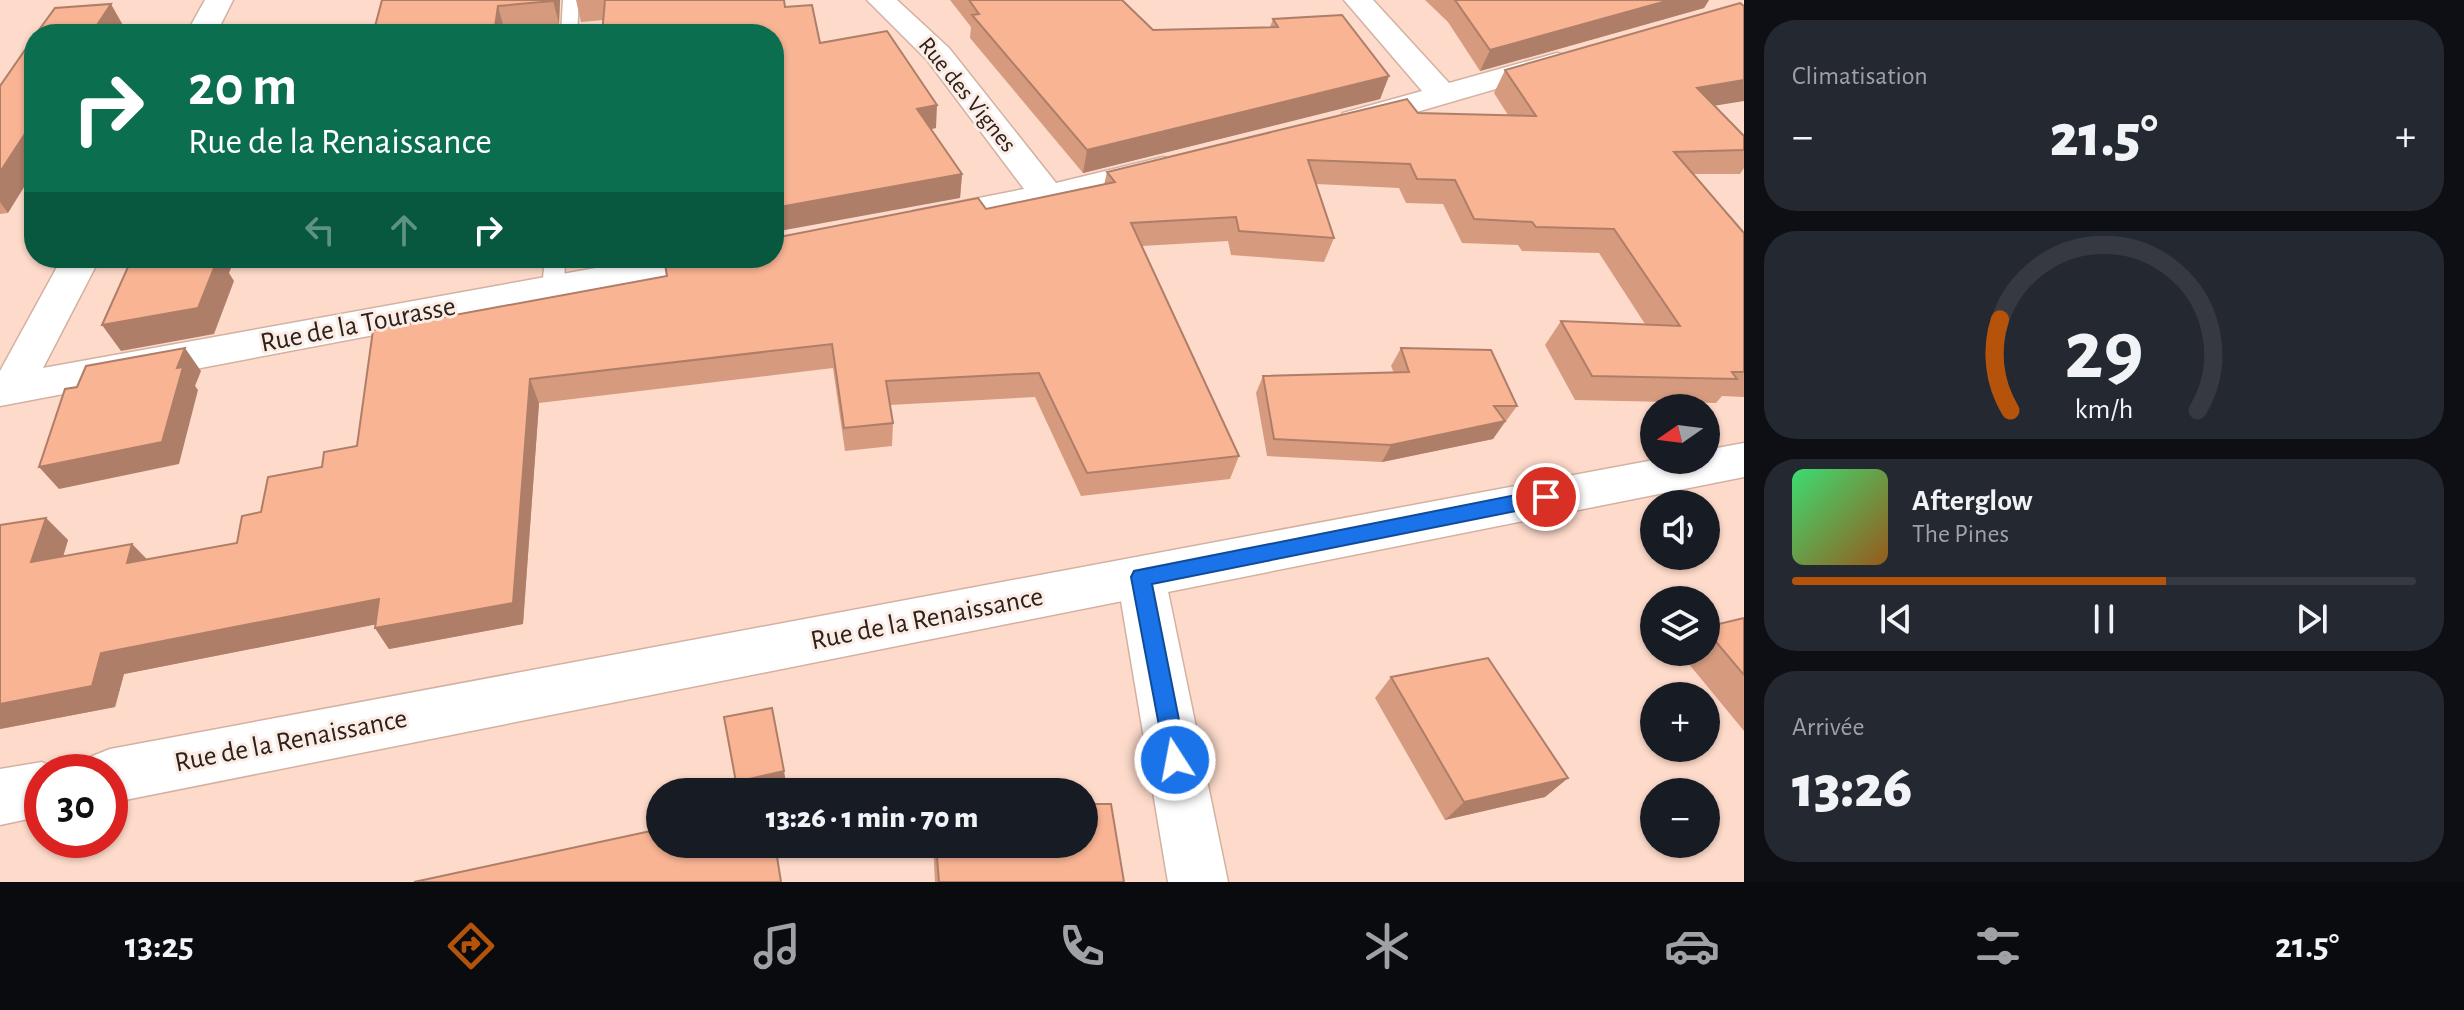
<!DOCTYPE html>
<html lang="fr">
<head>
<meta charset="utf-8">
<style>
  :root { --surface:#171b24; --page:#242831; --text:#f1f3f6; --muted:#9ea1a6; --line:#363941; --accent:#b45309 }
  body { margin:0; font-family:"Alegreya Sans",sans-serif; background:var(--page); color:var(--text); height:100vh; display:flex; flex-direction:column; font-size:30px; white-space:nowrap }
  * { box-sizing:border-box; margin:0 }
  p { font-size:26px; color:var(--muted) }
  .icon { flex:none; width:44px; height:44px; fill:none; stroke:currentColor; stroke-width:2; stroke-linecap:round; stroke-linejoin:round }
  .map { position:relative; flex:1; overflow:hidden }
  .sheet { display:flex; flex-direction:column; gap:20px; padding:20px; background:#0d0f14; width:720px }
  .sheet>* { flex:none }
  .top-card { position:absolute; left:24px; top:24px; width:760px; height:244px; border-radius:32px; box-shadow:0 2px 6px #0004; background:#0b6e4f; color:#fff; overflow:hidden }
  .needle { width:52px; rotate:256deg }
  .controls { position:absolute; left:1640px; top:394px; display:grid; gap:16px }
  .controls a { display:grid; place-items:center; width:80px; height:80px; border-radius:50%; background:var(--surface); box-shadow:0 2px 6px #0004; font-size:40px }
  .speed { position:absolute; left:24px; top:754px; display:flex; gap:16px; font-size:40px; font-weight:700; text-align:center }
  .speed>* { display:grid; place-content:center; width:104px; height:104px; border-radius:50%; background:var(--surface); box-shadow:0 2px 6px #0004; line-height:1 }
  .speed .limit { border:12px solid #d22; background:#fff; color:#111 }
  .pin { position:absolute; display:grid; place-items:center; width:68px; height:68px; color:#fff; margin:-34px; border:4px solid #fff; border-radius:50%; box-shadow:0 2px 8px #0007 }
  .me { position:absolute; width:88px; margin:-44px; rotate:349deg; stroke-linejoin:round; filter:drop-shadow(0 0 6px #0008) }
  .turn { display:flex; align-items:center; gap:28px; height:168px; padding:0 32px; font-size:36px }
  .turn .icon { width:104px; height:104px; stroke-width:2.5 }
  .turn b { display:block; font-size:56px; line-height:68px }
  .lanes { display:flex; align-items:center; height:76px; padding:0 32px; background:#0003; justify-content:center; gap:40px; direction:ltr }
  .lanes .off { opacity:.35 }
  .big { font-size:60px; font-weight:800; line-height:1.1 }
  .sheet .widget { flex:1; display:flex; flex-direction:column; justify-content:center; gap:12px; min-width:0; padding:0 28px; border-radius:32px; background:var(--page) }
  .sheet .dial { align-items:center; gap:0 }
  .dial svg { height:208px; overflow:visible; fill:none; stroke:var(--line); stroke-width:7; stroke-linecap:round; text-anchor:middle }
  .dial text { fill:var(--text); stroke:none }
  .song { display:flex; align-items:center; gap:24px }
  .cover { width:96px; height:96px; border-radius:12px; background:linear-gradient(135deg,hsl(140 70% 55%),hsl(30 70% 35%)) }
  .played { height:8px; border-radius:4px; background:linear-gradient(90deg,var(--accent) 60%,var(--line) 60%) }
  .keys { display:flex; justify-content:space-around; direction:ltr }
  .heat { display:flex; justify-content:space-between; align-items:center; font-size:44px; direction:ltr }
  .trip { position:absolute; left:646px; top:778px; width:452px; height:80px; border-radius:40px; background:var(--surface); box-shadow:0 2px 6px #0004; font-weight:800; line-height:80px; text-align:center }
  .tab-bar { display:flex; height:128px; justify-content:space-around; align-items:center; background:#090b0e; color:var(--muted) }
  .tab-bar .icon { width:56px; height:56px }
  .tab-bar .on { color:var(--accent) }
  .tab-bar b { font-size:36px; color:var(--text) }
  main { display:flex; flex:1; min-height:0 }
  .map>svg:first-child { display:block }
  .lines { fill:none; stroke-linecap:round; stroke-linejoin:round }
  .lane-casing { stroke:#d3b1a2; stroke-width:3 }
  .street-casing { stroke:#d3b1a2; stroke-width:3 }
  .secondary-casing { stroke:#d3b1a2; stroke-width:3 }
  .lane { fill:#fff; fill-rule:evenodd }
  .street { fill:#fff; fill-rule:evenodd }
  .secondary { fill:#fff; fill-rule:evenodd }
  .wall { fill:#d69b7f }
  .shaded-wall { fill:#ae7e68 }
  .building { fill:#f9b494; stroke:#ae7e68; stroke-width:2 }
  .route { fill:#1a73e8; stroke:#114b97; stroke-width:2 }
  .labels { text-anchor:middle; dominant-baseline:central; stroke-width:6; stroke-linejoin:round; paint-order:stroke }
  .far-street-label { font-size:24px; fill:#2e211b; stroke:#fbece6 }
  .street-label { font-size:28px; fill:#2e211b; stroke:#fbece6 }
</style>
</head>
<body>
<main>
<div class="map">
<svg width="1744" height="882" viewBox="0 0 1744 882">
  <rect width="100%" height="100%" fill="#fddaca"/>
  <g class="lines">
    <defs>
      <path id="lane" d="M 563,0 L 579,0 L 577,34 L 561,34 Z
        M 545,258 L 565,258 L 564,289 L 560,294 L 546,294 L 542,289 Z"/>
      <path id="street" d="M 205,0 L 233,0 L 216,34 L 186,34 Z
        M 867,0 L 897,0 L 949,48 L 1056,183 L 1163,157 L 1175,160 L 1180,167 L 1175,174 L 1065,203 L 926,230 L 913,227 L 908,219 L 913,211 L 1024,189 L 927,60 Z
        M 1344,0 L 1373,0 L 1449,83 L 1557,53 L 1568,56 L 1572,62 L 1568,68 L 1365,127 L 1354,130 L 1343,127 L 1338,120 L 1343,113 L 1422,91 Z
        M 62,258 L 100,258 L 43,368 L 651,258 L 736,258 L 730,266 L 717,270 L 0,406 L 0,371 Z
        M 1141,557 L 1158,563 L 1165,577 L 1228,882 L 1168,882 L 1117,577 L 1124,563 Z"/>
      <path id="secondary" d="M 1744,443 L 1744,477 L 110,803 L 110,772 L 84,772 L 90,757 L 110,749 L 1654,460 L 1706,460 L 1706,450 Z
        M 42,762 L 63,772 L 42,772 L 42,816 L 0,825 L 0,769 Z"/>
    </defs>
    <use href="#lane" class="lane-casing"/>
    <use href="#street" class="street-casing"/>
    <use href="#secondary" class="secondary-casing"/>
    <use href="#lane" class="lane"/>
    <use href="#street" class="street"/>
    <use href="#secondary" class="secondary"/>
  </g>
  <path class="wall" d="M 382,0 L 560,0 L 559,24 L 504,28 Z
    M 576,0 L 784,0 L 785,7 L 820,43 L 936,128 L 931,129 L 962,174 L 960,198 L 774,34 L 604,20 L 581,22 Z
    M 950,0 L 1122,0 L 1153,30 L 1270,27 L 1273,19 L 1389,76 L 1380,99 L 1083,173 L 970,38 L 971,27 Z
    M 1425,0 L 1709,0 L 1704,8 L 1480,71 L 1448,22 Z
    M 1505,70 L 1714,106 L 1744,136 L 1744,168 L 1740,174 L 1694,174 L 1744,233 L 1744,397 L 1722,396 L 1716,403 L 1575,400 L 1545,345 L 1561,321 L 1645,324 L 1599,253 L 1522,251 L 1518,245 L 1462,243 L 1443,204 L 1406,203 L 1399,188 L 1316,184 L 1334,238 L 1324,262 L 1231,255 L 1228,241 L 1142,246 L 1239,456 L 1230,479 L 1081,496 L 1035,397 L 890,405 L 893,423 L 892,446 L 845,451 L 833,368 L 539,403 L 523,624 L 389,649 L 375,628 L 376,624 L 124,674 L 115,707 L 0,729 L 0,525 L 46,518 L 68,540 L 63,556 L 132,544 L 147,559 L 237,543 L 261,512 L 322,467 L 357,446 L 774,258 L 986,209 L 1104,185 L 1107,172 L 1418,113 L 1508,115 L 1494,93 Z
    M 0,86 L 8,213 L 0,214 Z
    M 404,258 L 492,258 L 408,266 Z
    M 1401,348 L 1517,406 L 1493,439 L 1382,462 L 1267,456 L 1256,393 L 1263,376 L 1394,373 L 1391,366 Z
    M 1744,618 L 1744,731 L 1679,652 L 1706,652 L 1706,627 Z
    M 1391,677 L 1568,778 L 1545,797 L 1445,820 L 1375,698 Z
    M 933,844 L 1084,844 L 1124,882 L 935,882 Z"/>
  <path class="shaded-wall" d="M 554,0 L 560,0 L 559,24 L 553,1 Z
    M 1670,0 L 1709,0 L 1704,8 L 1480,71 L 1490,50 Z
    M 111,4 L 124,27 L 119,34 L 91,34 Z
    M 498,6 L 504,28 L 504,34 L 494,34 Z
    M 1389,76 L 1380,99 L 1083,173 L 1087,150 Z
    M 1744,80 L 1744,101 L 1682,111 L 1697,88 Z
    M 937,105 L 936,128 L 916,132 L 917,109 Z
    M 34,120 L 34,171 L 8,213 L 0,202 L 0,172 Z
    M 962,174 L 960,198 L 774,232 L 774,208 Z
    M 212,258 L 235,258 L 229,273 L 234,281 L 214,334 L 121,351 L 102,325 Z
    M 185,348 L 201,371 L 195,386 L 198,390 L 179,464 L 59,489 L 39,467 L 177,368 Z
    M 530,379 L 539,403 L 523,624 L 389,649 L 375,628 Z
    M 1505,421 L 1493,439 L 1382,462 L 1391,445 Z
    M 46,518 L 68,540 L 55,584 L 31,562 Z
    M 132,544 L 153,566 L 127,563 Z
    M 379,599 L 393,621 L 124,674 L 115,707 L 0,729 L 0,704 L 101,653 Z
    M 784,771 L 786,782 L 743,792 L 738,792 L 736,782 Z
    M 1568,778 L 1545,797 L 1445,820 L 1464,802 Z"/>
  <path class="building" d="M 382,0 L 554,0 L 553,1 L 498,6 L 494,34 L 373,34 Z
    M 605,0 L 784,0 L 785,7 L 812,5 L 820,43 L 887,31 L 937,105 L 917,109 L 962,174 L 774,208 L 774,34 L 602,34 Z
    M 969,0 L 1122,0 L 1153,30 L 1278,27 L 1273,19 L 1342,15 L 1389,76 L 1087,150 L 972,15 L 979,14 Z
    M 1455,0 L 1670,0 L 1490,50 Z
    M 1740,3 L 1744,6 L 1744,80 L 1697,88 L 1744,136 L 1744,150 L 1674,152 L 1744,233 L 1744,372 L 1732,372 L 1737,379 L 1592,376 L 1561,321 L 1680,326 L 1614,229 L 1536,227 L 1532,222 L 1474,219 L 1455,180 L 1417,179 L 1410,164 L 1308,160 L 1334,238 L 1239,231 L 1236,217 L 1131,223 L 1239,456 L 1087,473 L 1039,373 L 886,381 L 893,423 L 844,428 L 832,344 L 530,379 L 513,603 L 375,628 L 379,599 L 101,653 L 92,686 L 0,704 L 0,525 L 46,518 L 31,562 L 132,544 L 127,563 L 237,543 L 242,516 L 261,512 L 268,477 L 322,467 L 324,452 L 357,446 L 373,330 L 667,276 L 664,258 L 774,258 L 774,238 L 978,198 L 986,209 L 1115,182 L 1107,172 L 1407,99 L 1418,113 L 1536,116 L 1505,70 Z
    M 111,4 L 91,34 L 36,34 L 55,8 Z
    M 34,37 L 34,120 L 0,172 L 0,86 Z
    M 132,258 L 218,258 L 198,308 L 102,325 Z
    M 185,348 L 177,368 L 183,367 L 162,442 L 39,467 L 65,389 L 77,387 L 86,366 Z
    M 1401,348 L 1491,350 L 1517,406 L 1494,406 L 1505,421 L 1391,445 L 1274,439 L 1263,376 L 1409,372 Z
    M 1744,618 L 1744,675 L 1706,630 L 1706,627 Z
    M 1488,658 L 1568,778 L 1464,802 L 1391,677 Z
    M 772,708 L 784,771 L 736,782 L 724,717 Z
    M 1084,804 L 1111,804 L 1124,882 L 939,882 L 936,844 L 1084,844 Z
    M 660,829 L 660,844 L 775,844 L 781,882 L 414,882 Z"/>
  <path class="route" d="M 1546,489 L 1552,492 L 1555,497 L 1552,502 L 1546,505 L 1152,584 L 1187,760 L 1183,768 L 1175,771 L 1167,768 L 1131,577 L 1134,571 Z"/>
  <g class="labels">
    <g class="far-street-label">
      <text transform="translate(967 95) rotate(51)">Rue des Vignes</text>
    </g>
    <g class="street-label">
      <text transform="translate(358 325) rotate(-11)">Rue de la Tourasse</text>
      <text transform="translate(927 619) rotate(-11)">Rue de la Renaissance</text>
      <text transform="translate(291 741) rotate(-11)">Rue de la Renaissance</text>
    </g>
  </g>
</svg>
<div class="controls">
<a><svg class="needle" viewBox="-14 -14 28 28"><path d="M0-13l5 13h-10z" fill="#e53935"/><path d="M0 13l5-13h-10z" fill="#9ea1a6"/></svg></a>
<a><svg class="icon" aria-label="sound" viewBox="0 0 24 24"><path d="M4 9h4l5-4v14l-5-4H4zM17 9q2 3 0 6"/></svg></a>
<a><svg class="icon" aria-label="layers" viewBox="0 0 24 24"><path d="M12 4l9 5-9 5-9-5zM3 14l9 5 9-5"/></svg></a>
<a>+</a>
<a>−</a>
</div>
<div class="speed"><div class="limit">30</div></div>
<div class="pin" style="left:1546px;top:497px;background:#d93025"><svg class="icon" aria-label="arrive" viewBox="0 0 24 24"><path d="M6 21V4h12l-3 4 3 4H6"/></svg></div>
<svg class="me" style="left:1175px;top:760px" viewBox="-20 -20 40 40"><circle r="17" fill="#1a73e8" stroke="#fff" stroke-width="3"/><path d="M0-11L8 9 0 5-8 9z" fill="#fff"/></svg>
<div class="trip">13:26 · 1 min · 70 m</div>
<div class="top-card">
<div class="turn"><svg class="icon" aria-label="right" viewBox="0 0 24 24"><path d="M7 20v-9h11M14 6l5 5-5 5"/></svg><div><b>20 m</b>Rue de la Renaissance</div></div>
<div class="lanes"><svg class="icon off" aria-label="left" viewBox="0 0 24 24"><path d="M17 20v-9H6M10 6l-5 5 5 5"/></svg><svg class="icon off" aria-label="ahead" viewBox="0 0 24 24"><path d="M12 20V5M6 11l6-6 6 6"/></svg><svg class="icon" aria-label="right" viewBox="0 0 24 24"><path d="M7 20v-9h11M14 6l5 5-5 5"/></svg></div>
</div>
</div>
<section class="sheet">
<div class="widget"><p>Climatisation</p>
<div class="heat"><a>−</a><b class="big">21.5°</b><a>+</a></div>
</div>
<div class="widget dial"><svg viewBox="0 0 100 80">
<path d="M14 69A42 42 0 1 1 86 69"/>
<path d="M14 69A42 42 0 0 1 10 34" stroke="#b45309"/>
<text x="50" y="56" font-size="32" font-weight="700">29</text>
<text x="50" y="72" font-size="11">km/h</text>
</svg></div>
<div class="widget">
<div class="song"><i class="cover"></i><div><b>Afterglow</b><p>The Pines</p></div></div>
<div class="played"></div>
<div class="keys"><svg class="icon" aria-label="previous" viewBox="0 0 24 24"><path d="M18 5L8 12l10 7zM5 5v14"/></svg><svg class="icon" aria-label="pause" viewBox="0 0 24 24"><path d="M8 5v14M16 5v14"/></svg><svg class="icon" aria-label="next" viewBox="0 0 24 24"><path d="M6 5l10 7-10 7zM19 5v14"/></svg></div>
</div>
<div class="widget"><p>Arrivée</p><b class="big">13:26</b></div>
</section>
</main>
<nav class="tab-bar">
<b>13:25</b>
<svg class="icon on" aria-label="directions" viewBox="0 0 24 24"><path d="M12 3l9 9-9 9-9-9zM9 14v-3h6M13 9l2 2-2 2"/></svg>
<svg class="icon" aria-label="music" viewBox="0 0 24 24"><path d="M9 18V5l10-2v13"/><circle cx="6" cy="18" r="3"/><circle cx="16" cy="16" r="3"/></svg>
<svg class="icon" aria-label="phone" viewBox="0 0 24 24"><path d="M5 4h4l2 5-3 2q2 4 5 5l2-3 5 2v4C11 20 4 13 5 4z"/></svg>
<svg class="icon" aria-label="climate" viewBox="0 0 24 24"><path d="M12 3v18M4 7l16 10M4 17L20 7"/></svg>
<svg class="icon" aria-label="car" viewBox="0 0 24 24"><path d="M5 17H2v-5l4-1 3-4h7l3 4 3 1v5h-3M9 17h6M6 11h13"/><circle cx="7" cy="17" r="2"/><circle cx="17" cy="17" r="2"/></svg>
<svg class="icon" aria-label="filters" viewBox="0 0 24 24"><path d="M4 7h16M4 17h16"/><circle cx="9" cy="7" r="2"/><circle cx="15" cy="17" r="2"/></svg>
<b>21.5°</b>
</nav>
</body>
</html>
